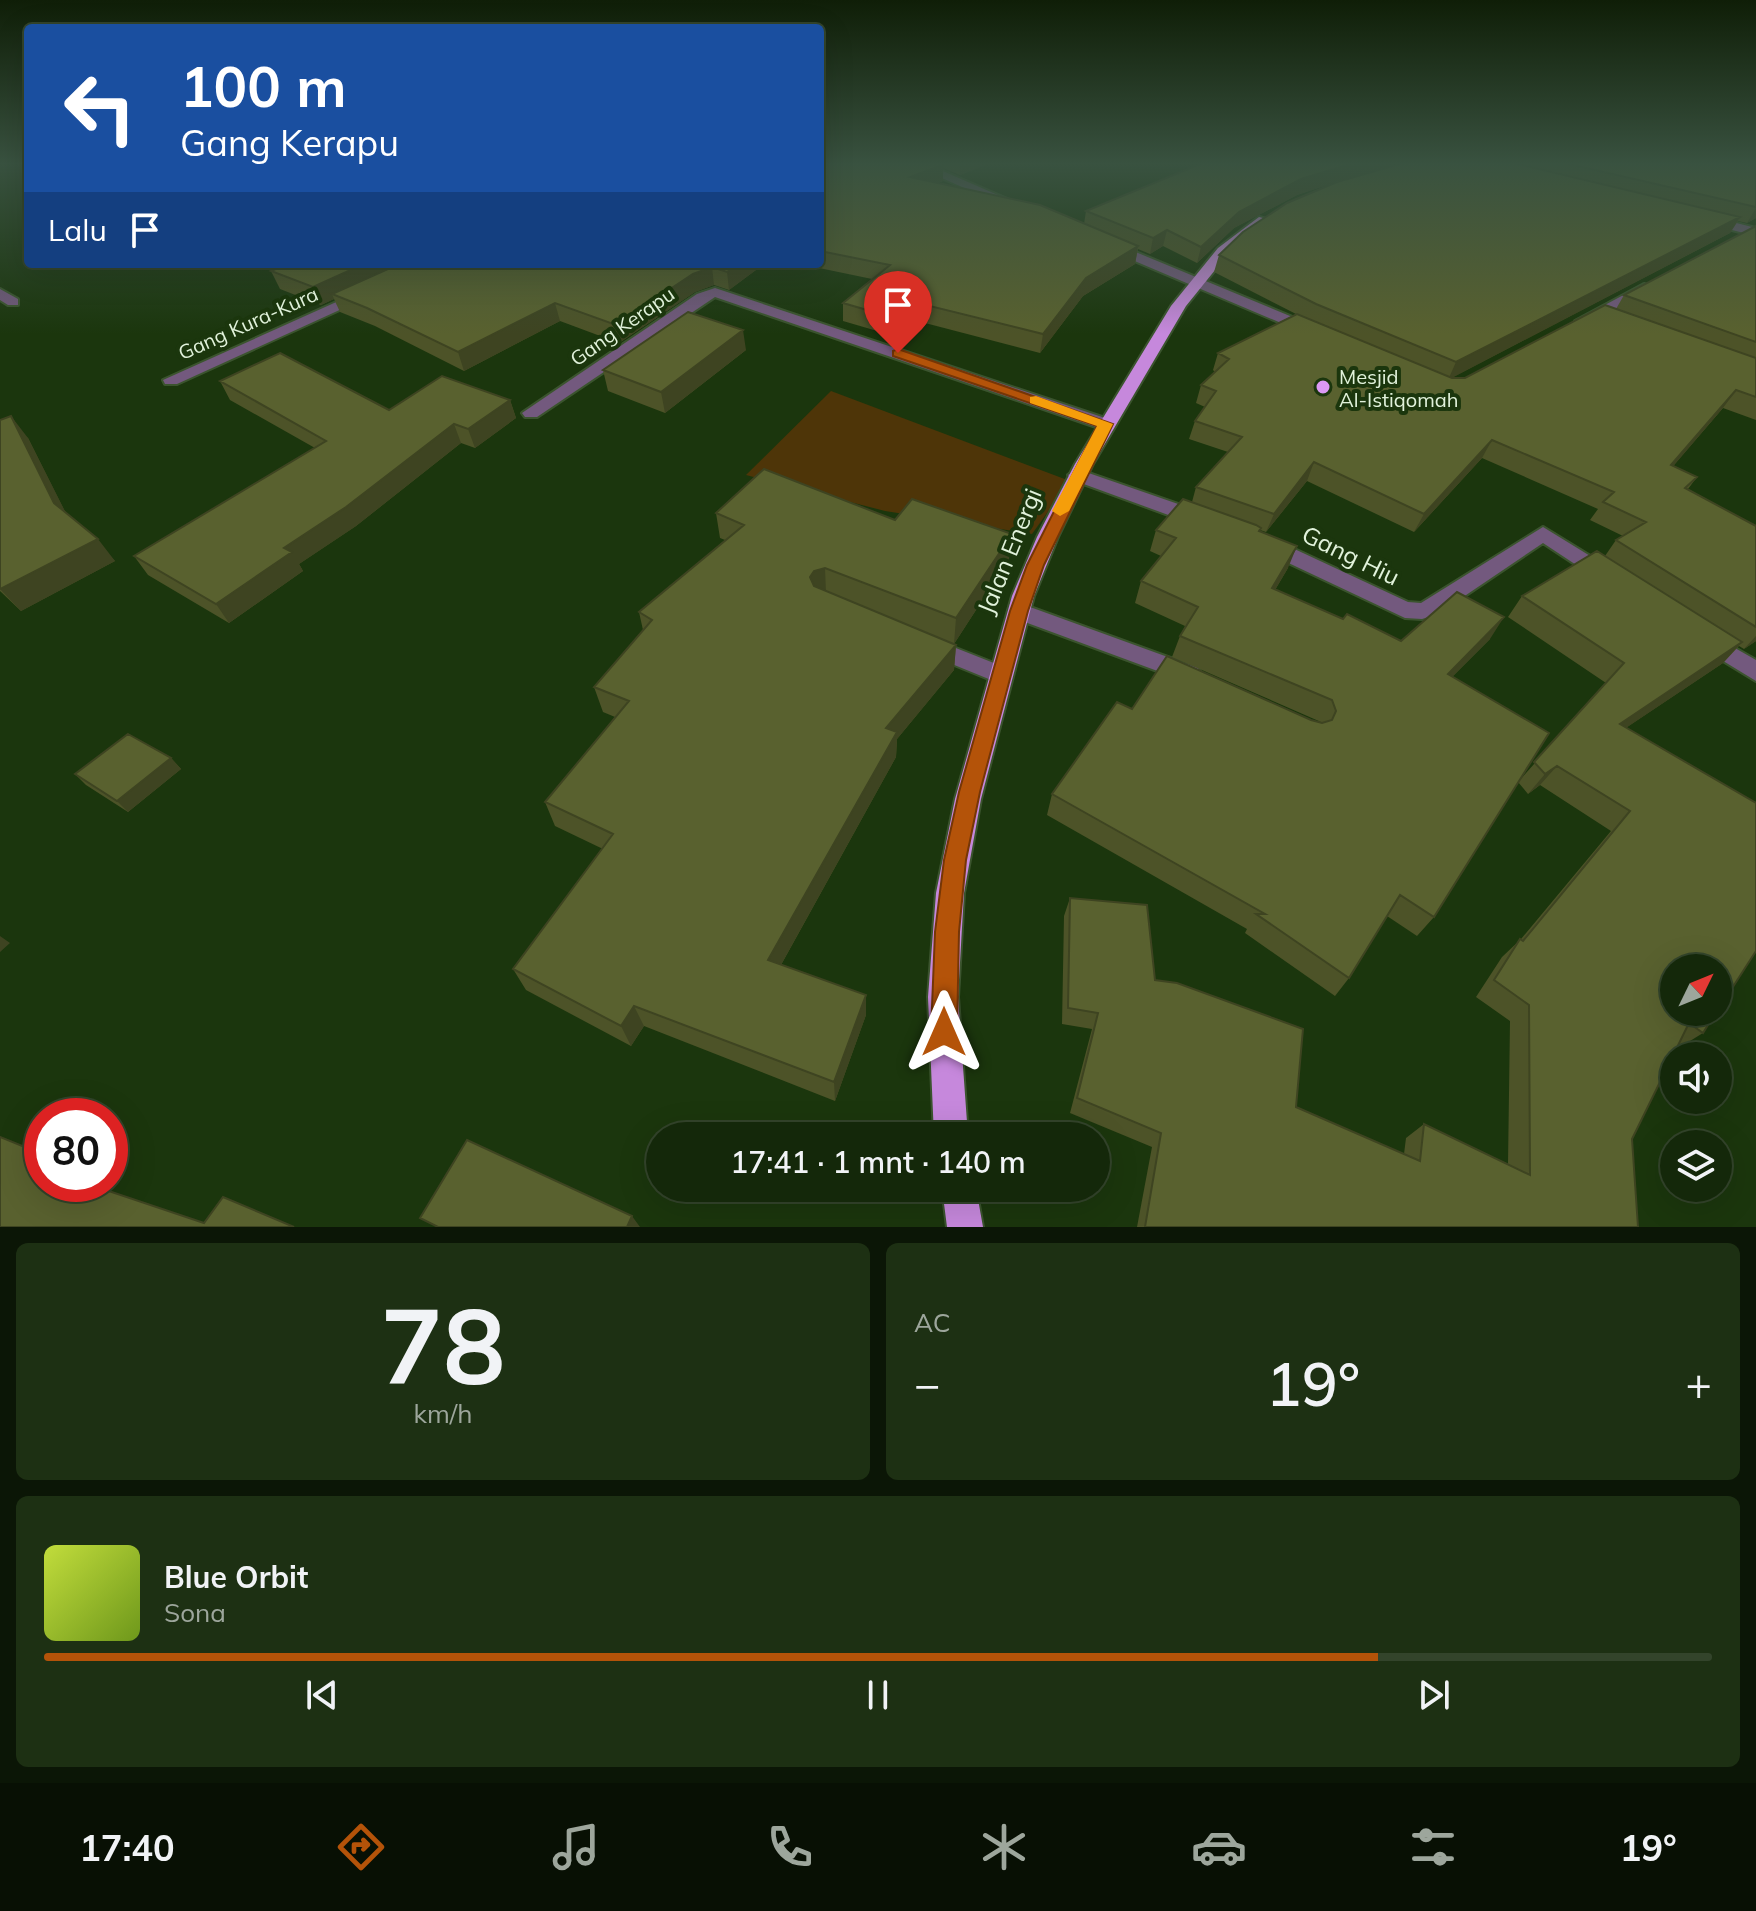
<!DOCTYPE html>
<html lang="id">
<head>
<meta charset="utf-8">
<style>
  :root { --surface:#14280a; --page:#1d3013; --text:#f1f3f6; --muted:#9da69c; --line:#33442b; --accent:#b45309 }
  body { margin:0; font-family:Mulish,sans-serif; background:var(--page); color:var(--text); height:100vh; display:flex; flex-direction:column; font-size:30px; white-space:nowrap }
  * { box-sizing:border-box; margin:0 }
  p { font-size:26px; color:var(--muted) }
  .icon { flex:none; width:44px; height:44px; fill:none; stroke:currentColor; stroke-width:2; stroke-linecap:round; stroke-linejoin:round }
  .map { position:relative; height:1227px; overflow:hidden }
  .drawer { display:flex; flex-direction:column; gap:16px; padding:16px; background:#0b1606; flex:1 }
  .drawer>* { flex:none }
  .guide { position:absolute; left:24px; top:24px; width:800px; height:244px; border-radius:8px; box-shadow:0 8px 32px #0002,0 0 0 2px var(--line); background:#1a4fa0; color:#fff; overflow:hidden }
  .needle { width:52px; rotate:47deg }
  .tools { position:absolute; left:1660px; top:954px; display:grid; gap:16px }
  .tools a { display:grid; place-items:center; width:72px; height:72px; border-radius:50%; background:var(--surface); box-shadow:0 8px 32px #0002,0 0 0 2px var(--line); font-size:40px }
  .speed { position:absolute; left:24px; top:1098px; display:flex; gap:16px; font-size:40px; font-weight:700; text-align:center }
  .speed>* { display:grid; place-content:center; width:104px; height:104px; border-radius:50%; background:var(--surface); box-shadow:0 8px 32px #0002,0 0 0 2px var(--line); line-height:1 }
  .speed .limit { border:12px solid #d22; background:#fff; color:#111 }
  .pin { position:absolute; display:grid; place-items:center; width:68px; height:68px; color:#fff; margin:-82px -34px; border-radius:50% 50% 50% 0; rotate:-45deg; box-shadow:0 0 8px #0007 }
  .pin .icon { rotate:45deg }
  .me { position:absolute; width:88px; margin:-44px; rotate:0deg; stroke-linejoin:round; filter:drop-shadow(0 0 6px #0008) }
  .turn { display:flex; align-items:center; gap:28px; height:168px; padding:0 24px; font-size:36px }
  .turn .icon { width:104px; height:104px; stroke-width:2.5 }
  .turn b { display:block; font-size:56px; line-height:68px }
  .then { display:flex; align-items:center; height:76px; padding:0 24px; background:#0003; gap:16px; font-size:30px }
  .big { font-size:60px; font-weight:600; line-height:1.1 }
  .drawer .widget { flex:1; display:flex; flex-direction:column; justify-content:center; gap:12px; min-width:0; padding:0 28px; border-radius:12px; background:var(--page) }
  .drawer .dial { align-items:center; gap:0 }
  .dial b { font-size:104px; line-height:1 }
  .song { display:flex; align-items:center; gap:24px }
  .cover { width:96px; height:96px; border-radius:12px; background:linear-gradient(135deg,hsl(70 70% 55%),hsl(80 70% 35%)) }
  .played { height:8px; border-radius:4px; background:linear-gradient(90deg,var(--accent) 80%,var(--line) 80%) }
  .keys { display:flex; justify-content:space-around; direction:ltr }
  .heat { display:flex; justify-content:space-between; align-items:center; font-size:44px; direction:ltr }
  .drawer .tiles { flex:1; display:grid; gap:16px; grid-template-columns:1fr 1fr }
  .widget:last-child { grid-column:span 2 }
  .trip { position:absolute; left:646px; top:1122px; width:464px; height:80px; border-radius:40px; background:var(--surface); box-shadow:0 8px 32px #0002,0 0 0 2px var(--line); font-weight:600; line-height:80px; text-align:center }
  .dock { display:flex; height:128px; justify-content:space-around; align-items:center; background:#081004; color:var(--muted) }
  .dock .icon { width:56px; height:56px }
  .dock .on { color:var(--accent) }
  .dock b { font-size:36px; color:var(--text) }
  .map>svg:first-child { display:block }
  .green { fill:#4e3508 }
  .lines { fill:none; stroke-linecap:round; stroke-linejoin:round }
  .minor-casing { stroke:#3b542e; stroke-width:4 }
  .trunk-casing { stroke:#3b542e; stroke-width:4 }
  .minor { fill:#73597e; fill-rule:evenodd }
  .trunk { fill:#c688dc; fill-rule:evenodd }
  .wall { fill:#4d5328; fill-rule:evenodd }
  .shaded-wall { fill:#3e4421 }
  .building { fill:#59612f; stroke:#3e4421; stroke-width:2 }
  .route { fill:#b45309; stroke:#753606; stroke-width:2 }
  .slow { fill:#f59e0b }
  .poi-dot { fill:#dc99f4; stroke:#1b360d; stroke-width:3 }
  .labels { text-anchor:middle; dominant-baseline:central; stroke-width:8; stroke-linejoin:round; paint-order:stroke }
  .far-street-label { font-size:20px; fill:#e1f2db; stroke:#1b360d }
  .far-poi-label { font-size:20px; fill:#e1f2db; stroke:#1b360d; text-anchor:start }
  .street-label { font-size:24px; fill:#e1f2db; stroke:#1b360d }
</style>
</head>
<body>
<div class="map">
<svg width="1756" height="1227" viewBox="0 0 1756 1227">
  <rect width="100%" height="100%" fill="#1b360d"/>
  <path class="green" d="M 831,391 L 1070,481 L 1032,534 L 885,511 L 746,475 Z"/>
  <g class="lines">
    <defs>
      <path id="minor" d="M 906,162 L 922,162 L 1021,205 L 1009,208 Z
        M 1705,215 L 1756,228 L 1756,236 L 1700,222 L 1700,216 Z
        M 1109,241 L 1319,328 L 1321,331 L 1313,336 L 1307,334 L 1104,248 L 1104,242 Z
        M 1644,284 L 1649,285 L 1649,291 L 1589,324 L 1583,326 L 1575,321 Z
        M 715,288 L 1111,420 L 1114,424 L 1105,429 L 1099,428 L 715,297 L 537,417 L 525,417 L 522,413 L 697,294 Z
        M 0,289 L 18,299 L 18,305 L 8,305 L 0,300 Z
        M 363,290 L 370,294 L 368,297 L 177,384 L 165,384 L 163,380 Z
        M 1077,469 L 1207,514 L 1210,519 L 1207,524 L 1193,524 L 1070,479 L 1068,475 Z
        M 1543,527 L 1613,570 L 1617,575 L 1613,580 L 1599,580 L 1543,543 L 1438,614 L 1422,619 L 1405,618 L 1259,549 L 1256,544 L 1259,539 L 1273,539 L 1408,602 L 1421,603 Z
        M 1019,603 L 1198,668 L 1202,674 L 1198,680 L 1190,683 L 1011,617 L 1008,611 L 1011,605 Z
        M 1705,631 L 1756,660 L 1756,681 L 1697,645 L 1694,639 L 1697,633 Z
        M 928,637 L 1009,669 L 1013,675 L 1009,681 L 1001,684 L 920,651 L 917,645 L 920,639 Z"/>
      <path id="trunk" d="M 1259,217 L 1271,220 L 1228,254 L 1186,306 L 1093,464 L 1058,537 L 1034,596 L 981,799 L 964,893 L 958,997 L 968,1136 L 934,1136 L 928,997 L 936,893 L 955,799 L 1012,596 L 1037,537 L 1075,464 L 1171,306 L 1218,248 Z
        M 942,1188 L 976,1188 L 983,1227 L 947,1227 Z"/>
    </defs>
    <use href="#minor" class="minor-casing"/>
    <use href="#trunk" class="trunk-casing"/>
    <use href="#minor" class="minor"/>
    <use href="#trunk" class="trunk"/>
  </g>
  <path class="wall" d="M 820,162 L 993,162 L 960,175 L 943,168 L 943,181 L 938,183 L 1084,224 L 1086,211 L 1202,163 L 1198,162 L 1400,162 L 1344,180 L 1406,162 L 1756,162 L 1756,218 L 1747,223 L 1738,221 L 1730,233 L 1451,378 L 1465,378 L 1616,309 L 1624,295 L 1756,226 L 1756,420 L 1723,408 L 1673,466 L 1697,477 L 1688,489 L 1756,526 L 1756,641 L 1744,649 L 1739,646 L 1723,663 L 1627,727 L 1703,1033 L 1677,1049 L 1676,1048 L 1632,1139 L 1638,1227 L 1137,1227 L 1152,1147 L 1070,1113 L 1092,1029 L 1062,1024 L 1064,916 L 1070,898 L 1155,980 L 1296,1107 L 1404,1154 L 1406,1138 L 1424,1124 L 1508,1164 L 1510,1021 L 1476,997 L 1502,957 L 1521,939 L 1611,831 L 1540,785 L 1528,794 L 1518,782 L 1434,917 L 1417,936 L 1387,916 L 1349,978 L 1335,996 L 1245,933 L 1247,929 L 1047,815 L 1052,794 L 1132,709 L 1311,720 L 1321,722 L 1172,657 L 1180,636 L 1185,626 L 1135,603 L 1141,581 L 1161,556 L 1150,551 L 1156,530 L 1192,502 L 1196,487 L 1228,452 L 1189,439 L 1195,421 L 1205,407 L 1196,403 L 1201,385 L 1215,372 L 1213,370 L 1218,353 L 1296,314 L 1214,272 L 1219,255 L 1335,182 L 1297,195 L 1234,228 L 1197,263 L 1163,246 L 1150,254 L 1138,249 L 1135,264 L 1083,296 L 1040,353 L 925,323 L 908,340 L 843,321 L 843,303 L 872,279 L 800,264 L 820,264 ZM 1482,458 L 1598,509 L 1590,520 L 1623,536 L 1616,540 L 1605,556 L 1522,596 L 1508,617 L 1606,683 L 1519,781 L 1452,677 L 1490,639 L 1401,641 L 1343,619 L 1275,590 L 1288,568 L 1260,531 L 1260,530 L 1266,532 L 1307,481 L 1414,532 Z
    M 282,264 L 764,264 L 729,290 L 714,285 L 695,292 L 619,343 L 560,321 L 464,371 L 375,326 L 340,312 L 334,299 L 321,305 L 280,289 L 271,271 L 284,265 Z
    M 746,350 L 665,413 L 608,391 L 603,370 Z
    M 220,381 L 389,410 L 510,400 L 516,418 L 475,448 L 461,443 L 356,526 L 299,564 L 303,571 L 229,623 L 148,575 L 134,556 L 315,448 L 230,400 Z
    M 0,420 L 28,438 L 65,512 L 115,561 L 21,611 L 0,591 Z
    M 716,513 L 895,520 L 1009,559 L 954,644 L 956,645 L 954,670 L 897,739 L 896,757 L 781,965 L 866,995 L 866,1015 L 835,1101 L 644,1026 L 631,1046 L 526,990 L 513,969 L 603,849 L 555,826 L 545,802 L 615,717 L 603,712 L 594,687 L 643,630 L 639,612 L 725,540 L 720,538 Z
    M 171,758 L 181,769 L 128,812 L 86,785 L 75,774 Z"/>
  <path class="shaded-wall" d="M 960,162 L 993,162 L 960,175 Z
    M 1357,162 L 1400,162 L 1297,195 L 1234,228 L 1197,263 L 1201,247 L 1239,212 L 1301,179 Z
    M 943,165 L 943,181 L 910,193 L 910,177 Z
    M 1756,208 L 1756,218 L 1747,223 Z
    M 1740,217 L 1730,233 L 1448,380 L 1456,362 Z
    M 1167,230 L 1163,246 L 1150,254 L 1153,238 Z
    M 1138,246 L 1135,264 L 1083,296 L 1040,353 L 1043,334 L 1086,278 Z
    M 364,264 L 411,264 L 332,294 L 334,299 L 321,305 L 313,287 Z
    M 738,264 L 764,264 L 729,290 L 727,272 Z
    M 712,267 L 714,285 L 695,292 L 619,343 L 616,325 L 693,274 Z
    M 555,303 L 560,321 L 464,371 L 458,352 Z
    M 926,305 L 925,323 L 908,340 L 908,322 Z
    M 743,330 L 746,350 L 665,413 L 661,392 Z
    M 1736,390 L 1723,408 L 1658,484 L 1671,465 Z
    M 510,400 L 516,418 L 475,448 L 468,429 Z
    M 11,416 L 28,438 L 72,525 L 54,503 Z
    M 454,424 L 461,443 L 356,526 L 299,564 L 303,571 L 229,623 L 216,604 L 284,548 Z
    M 1492,440 L 1482,458 L 1414,532 L 1424,514 Z
    M 1314,462 L 1307,481 L 1266,532 L 1274,514 Z
    M 1012,534 L 1009,559 L 954,644 L 956,618 Z
    M 98,539 L 115,561 L 21,611 L 0,589 Z
    M 1297,546 L 1288,568 L 1263,610 L 1272,588 Z
    M 825,568 L 826,593 L 816,596 L 810,577 L 814,571 Z
    M 1504,617 L 1490,639 L 1434,695 L 1448,674 Z
    M 1756,636 L 1756,641 L 1744,649 Z
    M 1742,642 L 1723,663 L 1602,744 L 1620,724 Z
    M 956,645 L 954,670 L 897,739 L 896,757 L 772,981 L 768,960 L 886,728 Z
    M 171,758 L 181,769 L 128,812 L 117,801 Z
    M 1557,766 L 1540,785 L 1528,794 L 1545,774 Z
    M 0,936 L 10,943 L 0,952 Z
    M 866,995 L 866,1015 L 835,1101 L 834,1082 Z
    M 634,1006 L 644,1026 L 631,1046 L 621,1026 Z
    M 632,1216 L 640,1227 L 627,1227 Z"/>
  <path class="building" d="M 820,162 L 937,162 L 943,165 L 910,177 L 1040,205 L 1138,246 L 1086,278 L 1043,334 L 926,305 L 908,322 L 843,303 L 890,265 L 820,251 Z
    M 1205,162 L 1357,162 L 1301,179 L 1239,212 L 1201,247 L 1167,230 L 1153,238 L 1086,211 Z
    M 1406,162 L 1509,162 L 1740,217 L 1456,362 L 1316,304 L 1219,255 L 1243,232 L 1287,203 L 1337,182 Z
    M 1560,162 L 1756,162 L 1756,207 Z
    M 1756,226 L 1756,342 L 1624,295 Z
    M 287,264 L 364,264 L 313,287 L 271,271 Z
    M 399,264 L 738,264 L 727,272 L 712,267 L 693,274 L 616,325 L 555,303 L 458,352 L 367,308 L 332,294 Z
    M 1605,305 L 1756,358 L 1756,397 L 1736,390 L 1671,465 L 1697,477 L 1685,488 L 1756,526 L 1756,627 L 1616,540 L 1646,522 L 1603,502 L 1614,492 L 1492,440 L 1424,514 L 1314,462 L 1274,514 L 1196,487 L 1242,437 L 1195,421 L 1216,391 L 1201,385 L 1229,359 L 1218,353 L 1297,314 L 1452,378 L 1465,378 Z
    M 688,312 L 743,330 L 661,392 L 603,370 Z
    M 280,353 L 389,410 L 442,376 L 510,400 L 468,429 L 454,424 L 346,507 L 284,548 L 292,552 L 216,604 L 134,556 L 326,441 L 220,381 Z
    M 11,416 L 54,503 L 98,539 L 0,589 L 0,420 Z
    M 764,469 L 895,520 L 912,499 L 1012,534 L 956,618 L 825,568 L 814,571 L 810,577 L 814,586 L 956,645 L 886,728 L 897,732 L 768,960 L 866,995 L 834,1082 L 634,1006 L 621,1026 L 513,969 L 613,834 L 545,802 L 629,701 L 594,687 L 652,620 L 639,612 L 744,525 L 716,513 Z
    M 1183,499 L 1256,525 L 1261,528 L 1259,531 L 1297,546 L 1272,588 L 1343,619 L 1347,614 L 1401,641 L 1457,592 L 1504,617 L 1448,674 L 1549,733 L 1434,917 L 1400,895 L 1349,978 L 1256,914 L 1265,914 L 1052,794 L 1117,702 L 1132,709 L 1167,656 L 1311,720 L 1322,723 L 1332,720 L 1336,711 L 1332,700 L 1180,636 L 1198,607 L 1141,581 L 1176,538 L 1156,530 Z
    M 1597,551 L 1742,642 L 1620,724 L 1756,803 L 1756,951 L 1718,1010 L 1718,968 L 1674,968 L 1674,1012 L 1716,1012 L 1703,1033 L 1689,1023 L 1632,1139 L 1638,1227 L 1145,1227 L 1161,1133 L 1077,1098 L 1098,1013 L 1068,1008 L 1070,898 L 1147,905 L 1155,980 L 1177,983 L 1303,1029 L 1296,1107 L 1420,1161 L 1424,1124 L 1530,1175 L 1529,1005 L 1494,980 L 1520,939 L 1523,941 L 1630,811 L 1557,766 L 1545,774 L 1534,762 L 1624,663 L 1522,596 Z
    M 128,734 L 171,758 L 117,801 L 75,774 Z
    M 0,1137 L 42,1154 L 42,1184 L 88,1184 L 204,1223 L 223,1197 L 294,1227 L 0,1227 Z
    M 467,1140 L 632,1216 L 627,1227 L 438,1227 L 420,1218 Z"/>
  <linearGradient id="sky" x2="0" y2="1"><stop stop-color="#0f1e07"/><stop offset="0.49" stop-color="#395240"/><stop offset="1" stop-color="#395240" stop-opacity="0"/></linearGradient>
  <rect width="1756" height="334" fill="url(#sky)"/>
  <path class="route" d="M 898,349 L 1113,424 L 1044,565 L 1028,611 L 980,792 L 966,860 L 959,932 L 957,1032 L 953,1041 L 944,1045 L 935,1041 L 931,1032 L 935,932 L 944,860 L 959,792 L 1010,611 L 1027,565 L 1097,426 L 893,356 L 893,351 Z"/>
  <path class="slow" d="M 1036,396 L 1113,424 L 1069,511 L 1060,516 L 1052,511 L 1097,426 L 1030,403 L 1030,397 Z"/>
  <circle class="poi-dot" cx="1323" cy="387" r="8"/>
  <g class="labels">
    <g class="far-street-label">
      <text transform="translate(248 323) rotate(-24)">Gang Kura-Kura</text>
      <text transform="translate(622 326) rotate(-35)">Gang Kerapu</text>
    </g>
    <g class="far-poi-label">
      <text x="1339" y="376">Mesjid<tspan x="1339" dy="23">Al-Istiqomah</tspan></text>
    </g>
    <g class="street-label">
      <text transform="translate(1009 551) rotate(-68)">Jalan Energi</text>
      <text transform="translate(1351 555) rotate(26)">Gang Hiu</text>
    </g>
  </g>
</svg>
<div class="tools">
<a><svg class="needle" viewBox="-14 -14 28 28"><path d="M0-13l5 13h-10z" fill="#e53935"/><path d="M0 13l5-13h-10z" fill="#9da69c"/></svg></a>
<a><svg class="icon" aria-label="sound" viewBox="0 0 24 24"><path d="M4 9h4l5-4v14l-5-4H4zM17 9q2 3 0 6"/></svg></a>
<a><svg class="icon" aria-label="layers" viewBox="0 0 24 24"><path d="M12 4l9 5-9 5-9-5zM3 14l9 5 9-5"/></svg></a>
</div>
<div class="speed"><div class="limit">80</div></div>
<div class="pin" style="left:898px;top:353px;background:#d93025"><svg class="icon" aria-label="arrive" viewBox="0 0 24 24"><path d="M6 21V4h12l-3 4 3 4H6"/></svg></div>
<svg class="me" style="left:944px;top:1032px" viewBox="-20 -20 40 40"><path d="M0-17L14 15 0 8-14 15z" fill="#b45309" stroke="#fff" stroke-width="4"/></svg>
<div class="trip">17:41 · 1 mnt · 140 m</div>
<div class="guide">
<div class="turn"><svg class="icon" aria-label="left" viewBox="0 0 24 24"><path d="M17 20v-9H6M10 6l-5 5 5 5"/></svg><div><b>100 m</b>Gang Kerapu</div></div>
<div class="then">Lalu<svg class="icon" aria-label="arrive" viewBox="0 0 24 24"><path d="M6 21V4h12l-3 4 3 4H6"/></svg></div>
</div>
</div>
<section class="drawer">
<div class="tiles">
<div class="widget dial"><b>78</b><p>km/h</p></div>
<div class="widget"><p>AC</p>
<div class="heat"><a>−</a><b class="big">19°</b><a>+</a></div>
</div>
<div class="widget">
<div class="song"><i class="cover"></i><div><b>Blue Orbit</b><p>Sona</p></div></div>
<div class="played"></div>
<div class="keys"><svg class="icon" aria-label="previous" viewBox="0 0 24 24"><path d="M18 5L8 12l10 7zM5 5v14"/></svg><svg class="icon" aria-label="pause" viewBox="0 0 24 24"><path d="M8 5v14M16 5v14"/></svg><svg class="icon" aria-label="next" viewBox="0 0 24 24"><path d="M6 5l10 7-10 7zM19 5v14"/></svg></div>
</div>
</div>
</section>
<nav class="dock">
<b>17:40</b>
<svg class="icon on" aria-label="directions" viewBox="0 0 24 24"><path d="M12 3l9 9-9 9-9-9zM9 14v-3h6M13 9l2 2-2 2"/></svg>
<svg class="icon" aria-label="music" viewBox="0 0 24 24"><path d="M9 18V5l10-2v13"/><circle cx="6" cy="18" r="3"/><circle cx="16" cy="16" r="3"/></svg>
<svg class="icon" aria-label="phone" viewBox="0 0 24 24"><path d="M5 4h4l2 5-3 2q2 4 5 5l2-3 5 2v4C11 20 4 13 5 4z"/></svg>
<svg class="icon" aria-label="climate" viewBox="0 0 24 24"><path d="M12 3v18M4 7l16 10M4 17L20 7"/></svg>
<svg class="icon" aria-label="car" viewBox="0 0 24 24"><path d="M5 17H2v-5l4-1 3-4h7l3 4 3 1v5h-3M9 17h6M6 11h13"/><circle cx="7" cy="17" r="2"/><circle cx="17" cy="17" r="2"/></svg>
<svg class="icon" aria-label="filters" viewBox="0 0 24 24"><path d="M4 7h16M4 17h16"/><circle cx="9" cy="7" r="2"/><circle cx="15" cy="17" r="2"/></svg>
<b>19°</b>
</nav>
</body>
</html>
